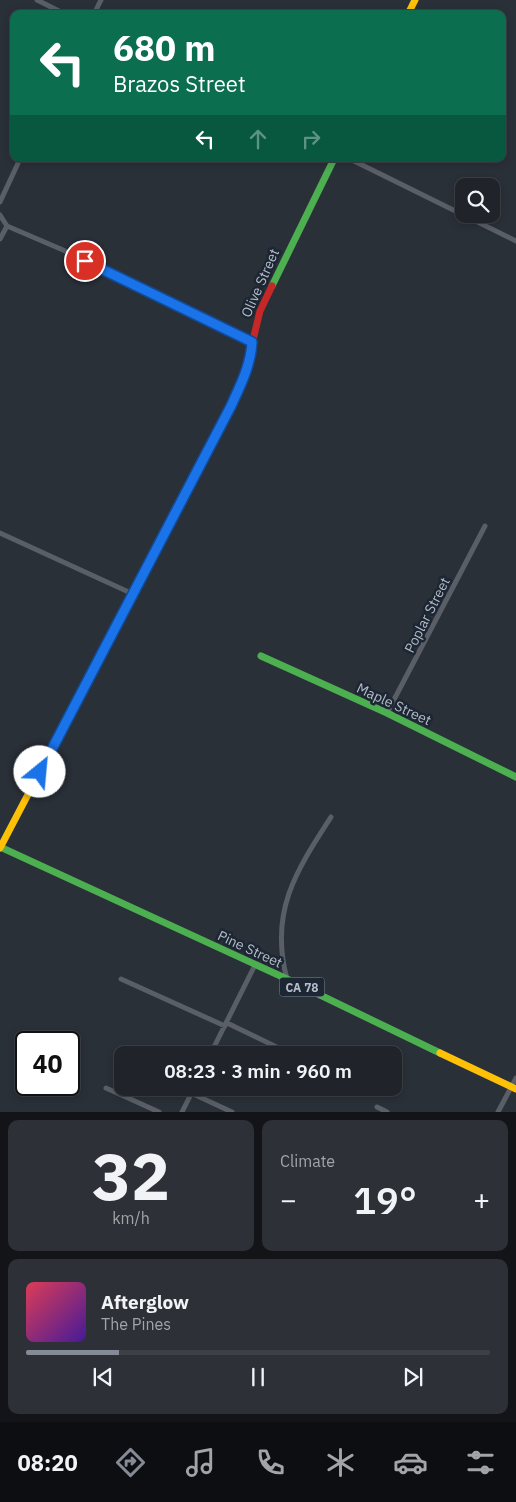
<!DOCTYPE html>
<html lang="en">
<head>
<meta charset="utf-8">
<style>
  :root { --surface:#20242a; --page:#2d3036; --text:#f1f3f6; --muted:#a2a4a8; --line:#3d4147; --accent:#848b96 }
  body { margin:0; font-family:"IBM Plex Sans",sans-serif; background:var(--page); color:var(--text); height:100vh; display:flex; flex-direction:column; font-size:19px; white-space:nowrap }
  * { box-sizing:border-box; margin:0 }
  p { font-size:16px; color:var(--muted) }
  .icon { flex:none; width:28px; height:28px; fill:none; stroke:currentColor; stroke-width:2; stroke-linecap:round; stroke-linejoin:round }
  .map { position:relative; height:1112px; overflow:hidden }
  .sheet { display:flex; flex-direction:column; gap:8px; padding:8px; background:#121417; flex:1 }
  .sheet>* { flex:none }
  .banner { position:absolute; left:10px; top:10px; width:496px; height:152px; border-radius:10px; box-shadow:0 2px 8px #0003,0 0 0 1px var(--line); background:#0b6e4f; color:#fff; overflow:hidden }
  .fabs { position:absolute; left:455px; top:178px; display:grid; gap:10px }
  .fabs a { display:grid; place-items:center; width:45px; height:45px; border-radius:10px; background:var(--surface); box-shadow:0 2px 8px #0003,0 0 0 1px var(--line); font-size:25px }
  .speed { position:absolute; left:15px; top:1031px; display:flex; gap:10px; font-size:25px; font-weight:700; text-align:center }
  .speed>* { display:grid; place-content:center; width:65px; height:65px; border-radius:50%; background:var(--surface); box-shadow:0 2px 8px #0003,0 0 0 1px var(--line); line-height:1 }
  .speed .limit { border:2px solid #111; border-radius:8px; background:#fff; color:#111 }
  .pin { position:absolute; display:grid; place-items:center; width:42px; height:42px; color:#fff; margin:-21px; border:2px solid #fff; border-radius:50%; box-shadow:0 1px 5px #0007 }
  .me { position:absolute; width:55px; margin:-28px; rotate:28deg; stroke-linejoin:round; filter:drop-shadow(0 0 4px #0008) }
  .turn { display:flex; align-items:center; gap:18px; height:105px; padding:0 20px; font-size:22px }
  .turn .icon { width:65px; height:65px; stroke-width:2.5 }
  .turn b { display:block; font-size:35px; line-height:42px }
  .lanes { display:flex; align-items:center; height:48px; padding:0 20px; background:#0003; justify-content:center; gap:25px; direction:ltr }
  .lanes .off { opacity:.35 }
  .big { font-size:38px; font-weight:600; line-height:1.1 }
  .sheet .card { flex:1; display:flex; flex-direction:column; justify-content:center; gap:8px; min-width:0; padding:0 18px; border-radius:10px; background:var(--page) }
  .sheet .dial { align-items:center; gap:0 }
  .dial b { font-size:65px; line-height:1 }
  .song { display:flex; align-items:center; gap:15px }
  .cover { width:60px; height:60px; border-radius:8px; background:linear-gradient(135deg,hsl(350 70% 55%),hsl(260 70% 35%)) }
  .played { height:5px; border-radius:2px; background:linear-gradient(90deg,var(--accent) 20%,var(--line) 20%) }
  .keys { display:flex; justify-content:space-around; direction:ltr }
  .heat { display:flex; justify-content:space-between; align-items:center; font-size:28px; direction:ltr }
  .sheet .tiles { flex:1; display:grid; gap:8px; grid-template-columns:1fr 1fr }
  .card:last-child { grid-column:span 2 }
  .trip { position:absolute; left:114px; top:1046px; width:288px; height:50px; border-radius:10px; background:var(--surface); box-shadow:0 2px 8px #0003,0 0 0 1px var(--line); font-weight:600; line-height:50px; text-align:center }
  .tabs { display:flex; height:80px; justify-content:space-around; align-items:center; background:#0d0e11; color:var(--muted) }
  .tabs .icon { width:35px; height:35px }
  .tabs .selected { color:var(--accent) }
  .tabs b { font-size:22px; color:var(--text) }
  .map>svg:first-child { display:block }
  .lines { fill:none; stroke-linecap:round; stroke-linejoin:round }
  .street { stroke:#5a5e66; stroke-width:5 }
  .fast { stroke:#4caf50; stroke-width:7 }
  .slow { stroke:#ffc107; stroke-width:7 }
  .jam { stroke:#c62828; stroke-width:7 }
  .route-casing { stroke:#114b97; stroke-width:12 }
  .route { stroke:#1a73e8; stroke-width:9 }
  .labels { text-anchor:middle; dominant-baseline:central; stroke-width:5; stroke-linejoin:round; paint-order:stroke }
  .shield { fill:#1d2633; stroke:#878f9c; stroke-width:1 }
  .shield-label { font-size:12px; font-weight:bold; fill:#b4bcc9 }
  .street-label { font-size:14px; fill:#b4bcc9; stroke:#1d2633 }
</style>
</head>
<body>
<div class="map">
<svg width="516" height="1112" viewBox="0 0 516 1112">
  <rect width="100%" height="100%" fill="#2a3038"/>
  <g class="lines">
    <path class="street" d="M 37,0 L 65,14
      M 94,14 L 101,0
      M 350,159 L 516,241
      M 0,202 L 20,159
      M 0,215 L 7,226 L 0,239
      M 7,226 L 63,250 L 252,342
      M 0,533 L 133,594
      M 387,713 L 485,526
      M 121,979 L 225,1026
      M 287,979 C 269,912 296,871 331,817
      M 227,1023 L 293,1055
      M 210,1055 L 255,965
      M 106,1088 L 159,1112
      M 271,1088 L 279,1091
      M 191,1093 L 232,1112
      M 377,1107 L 387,1112
      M 182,1112 L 194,1088
      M 498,1112 L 516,1078"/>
    <path class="fast" d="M 272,286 L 334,159
      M 261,656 L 387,713 L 516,777
      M 0,847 L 287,979 L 440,1053"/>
    <path class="slow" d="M 408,14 L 415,0
      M 0,848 L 189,487
      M 440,1053 L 516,1089"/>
    <path class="jam" d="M 189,487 L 244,377 L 260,311 L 272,286"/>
  </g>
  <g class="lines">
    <defs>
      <path id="route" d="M 40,772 L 231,406 C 240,386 251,365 252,342 L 85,261"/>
    </defs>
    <use href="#route" class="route-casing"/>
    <use href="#route" class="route"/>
  </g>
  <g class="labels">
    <rect class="shield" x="279.5" y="977.5" width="45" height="19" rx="4"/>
    <g class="shield-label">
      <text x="302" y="987">CA 78</text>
    </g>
    <g class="street-label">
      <text transform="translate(260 283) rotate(-66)">Olive Street</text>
      <text transform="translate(427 615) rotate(-63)">Poplar Street</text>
      <text transform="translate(394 704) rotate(25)">Maple Street</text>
      <text transform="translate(250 949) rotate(25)">Pine Street</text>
    </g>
  </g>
</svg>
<div class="fabs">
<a><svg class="icon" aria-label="search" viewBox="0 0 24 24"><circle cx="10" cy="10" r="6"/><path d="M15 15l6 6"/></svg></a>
</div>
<div class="speed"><div class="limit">40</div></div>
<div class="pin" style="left:85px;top:261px;background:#d93025"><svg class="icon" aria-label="arrive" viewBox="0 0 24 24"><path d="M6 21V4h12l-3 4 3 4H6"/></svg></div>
<svg class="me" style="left:40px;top:772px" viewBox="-20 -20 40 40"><circle r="19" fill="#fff"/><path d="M0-13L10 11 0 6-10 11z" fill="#1a73e8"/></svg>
<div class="trip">08:23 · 3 min · 960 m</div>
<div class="banner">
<div class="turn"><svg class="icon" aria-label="left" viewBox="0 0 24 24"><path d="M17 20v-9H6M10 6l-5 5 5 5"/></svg><div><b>680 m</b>Brazos Street</div></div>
<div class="lanes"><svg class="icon" aria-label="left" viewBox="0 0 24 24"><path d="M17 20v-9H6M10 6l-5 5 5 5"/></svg><svg class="icon off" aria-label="ahead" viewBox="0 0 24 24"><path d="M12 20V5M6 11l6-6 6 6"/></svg><svg class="icon off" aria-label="right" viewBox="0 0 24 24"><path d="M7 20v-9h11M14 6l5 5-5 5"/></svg></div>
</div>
</div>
<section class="sheet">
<div class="tiles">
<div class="card dial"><b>32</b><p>km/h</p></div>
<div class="card"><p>Climate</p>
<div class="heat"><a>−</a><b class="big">19°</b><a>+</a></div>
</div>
<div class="card">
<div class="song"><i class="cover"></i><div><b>Afterglow</b><p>The Pines</p></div></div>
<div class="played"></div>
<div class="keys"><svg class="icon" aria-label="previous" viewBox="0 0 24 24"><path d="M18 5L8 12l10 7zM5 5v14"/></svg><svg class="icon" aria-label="pause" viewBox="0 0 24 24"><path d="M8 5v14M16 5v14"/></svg><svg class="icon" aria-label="next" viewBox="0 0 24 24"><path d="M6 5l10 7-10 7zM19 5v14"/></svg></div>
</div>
</div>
</section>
<nav class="tabs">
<b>08:20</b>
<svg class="icon selected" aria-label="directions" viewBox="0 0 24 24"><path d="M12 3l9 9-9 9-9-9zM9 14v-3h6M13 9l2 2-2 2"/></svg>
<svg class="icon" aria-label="music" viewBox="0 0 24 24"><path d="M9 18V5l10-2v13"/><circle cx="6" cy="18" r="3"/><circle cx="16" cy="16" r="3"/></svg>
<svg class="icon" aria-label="phone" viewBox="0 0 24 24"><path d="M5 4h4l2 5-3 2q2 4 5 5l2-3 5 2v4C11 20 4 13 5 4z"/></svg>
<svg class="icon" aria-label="climate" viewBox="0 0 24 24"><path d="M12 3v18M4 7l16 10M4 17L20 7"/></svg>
<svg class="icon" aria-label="car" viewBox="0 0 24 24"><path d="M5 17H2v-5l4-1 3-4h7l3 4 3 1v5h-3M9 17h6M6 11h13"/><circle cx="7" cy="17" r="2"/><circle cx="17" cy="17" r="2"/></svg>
<svg class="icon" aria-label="filters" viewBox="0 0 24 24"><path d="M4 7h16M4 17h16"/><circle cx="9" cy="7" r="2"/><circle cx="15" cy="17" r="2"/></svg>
</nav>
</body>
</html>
